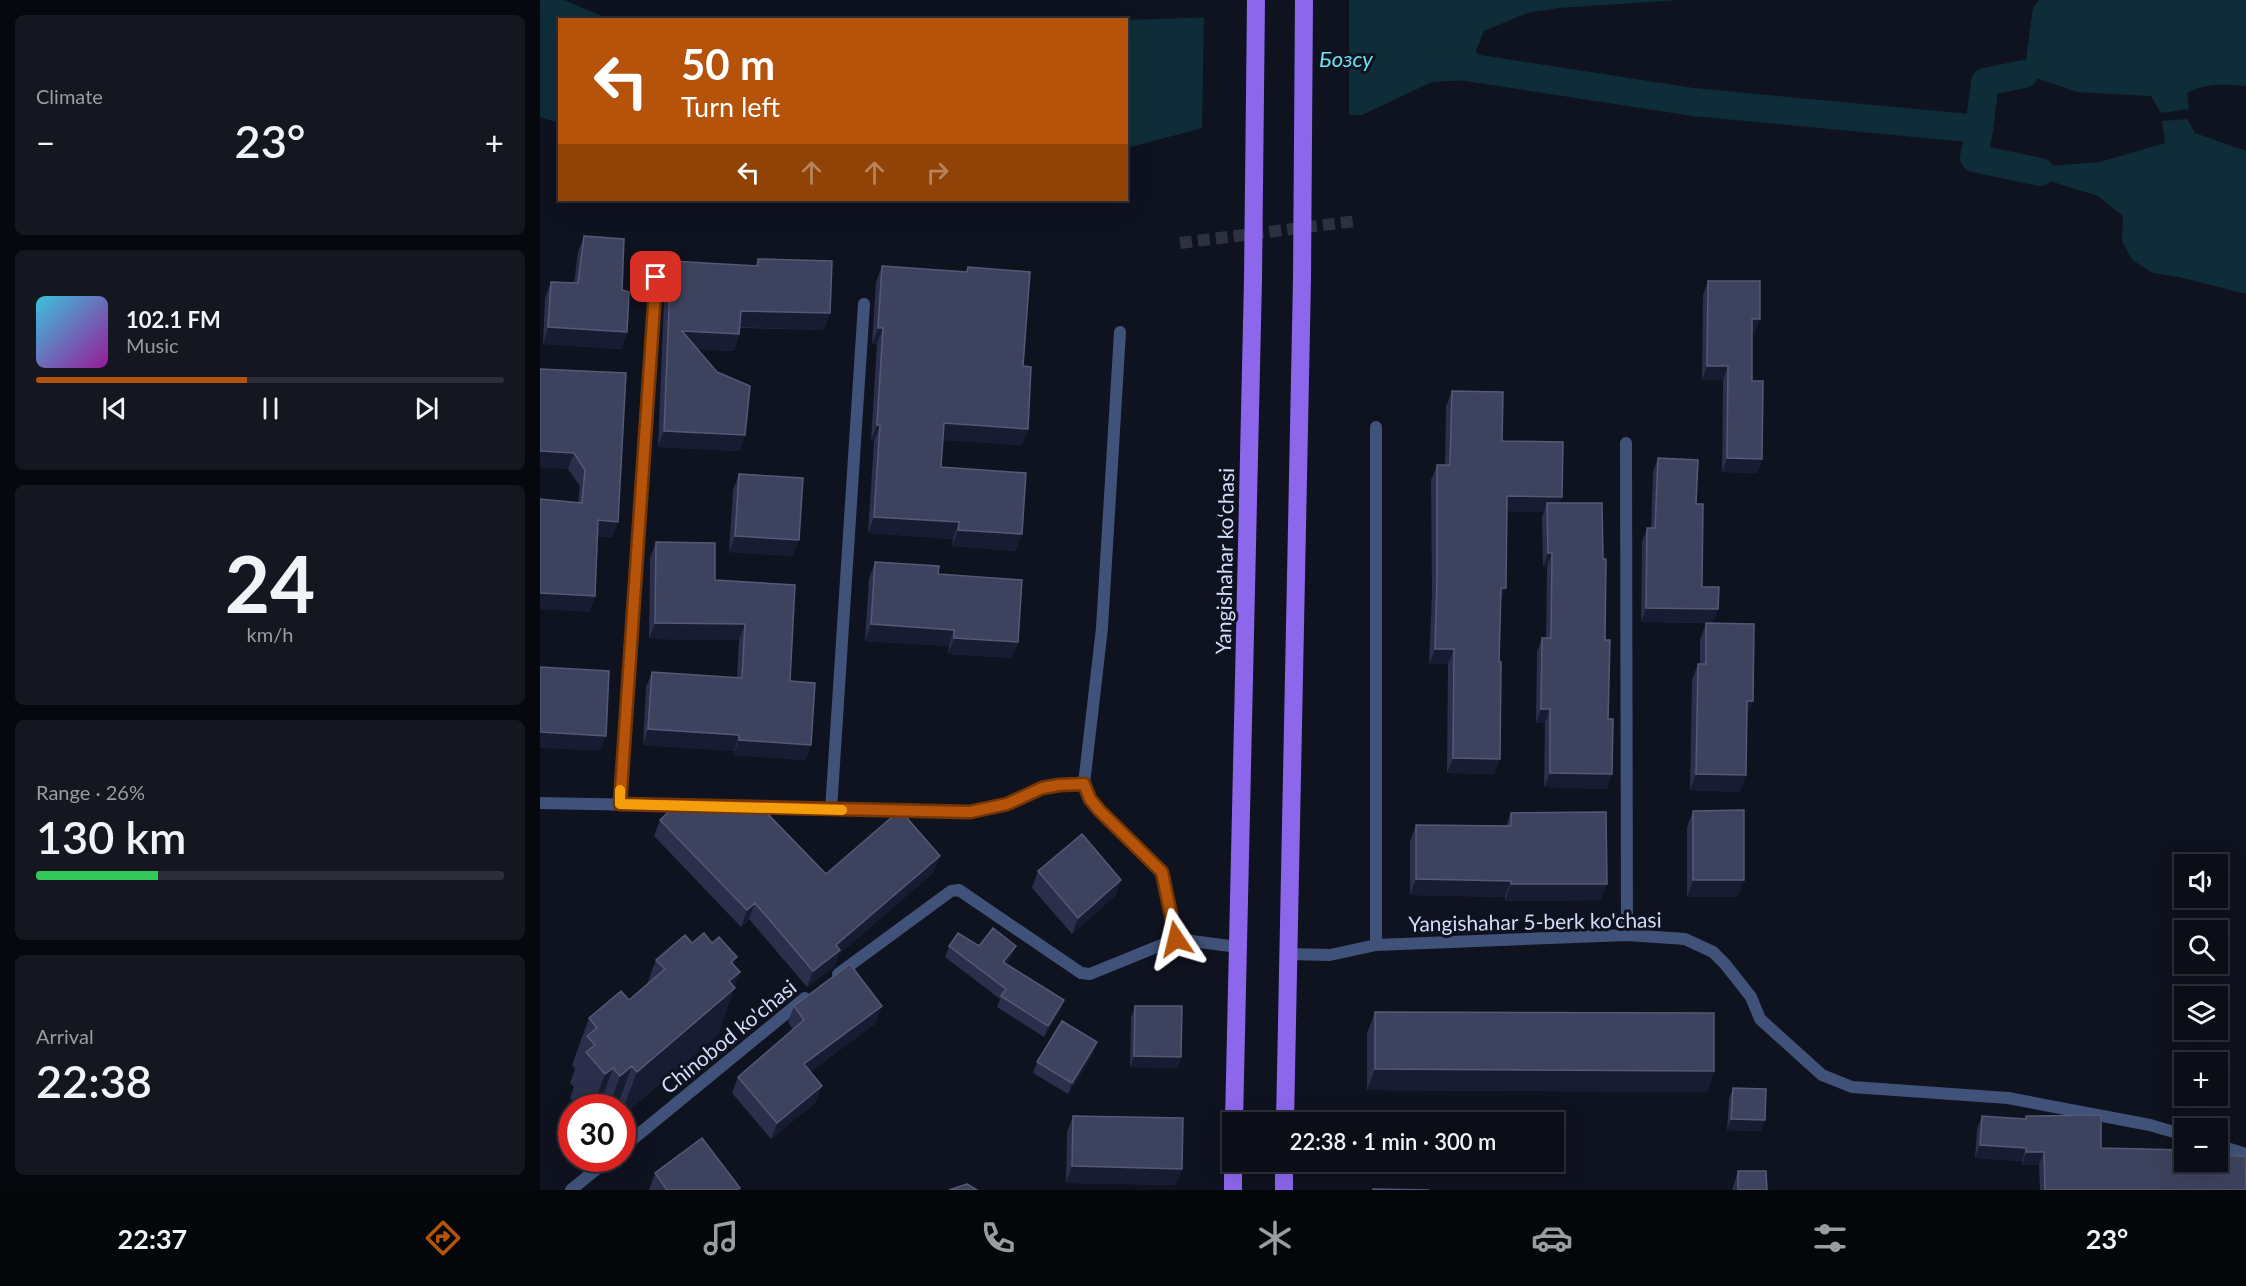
<!DOCTYPE html>
<html lang="en">
<head>
<meta charset="utf-8">
<style>
  :root { --surface:#0b0e17; --page:#141720; --text:#f1f3f6; --muted:#9a9ca1; --line:#2b2e36; --accent:#b45309 }
  body { margin:0; font-family:Lato,sans-serif; background:var(--page); color:var(--text); height:100vh; display:flex; flex-direction:column; font-size:22px; white-space:nowrap }
  * { box-sizing:border-box; margin:0 }
  p { font-size:20px; color:var(--muted) }
  .icon { flex:none; width:33px; height:33px; fill:none; stroke:currentColor; stroke-width:2; stroke-linecap:round; stroke-linejoin:round }
  .map { position:relative; flex:1; overflow:hidden }
  .details { display:flex; flex-direction:column; gap:15px; padding:15px; background:#06080d; width:540px }
  .details>* { flex:none }
  .banner { position:absolute; left:18px; top:18px; width:570px; height:183px; border-radius:0px; box-shadow:0 6px 24px #0002,0 0 0 2px var(--line); background:#b45309; color:#fff; overflow:hidden }
  .buttons { position:absolute; left:1634px; top:854px; display:grid; gap:12px }
  .buttons a { display:grid; place-items:center; width:54px; height:54px; border-radius:0px; background:var(--surface); box-shadow:0 6px 24px #0002,0 0 0 2px var(--line); font-size:30px }
  .speed { position:absolute; left:18px; top:1094px; display:flex; gap:12px; font-size:30px; font-weight:700; text-align:center }
  .speed>* { display:grid; place-content:center; width:78px; height:78px; border-radius:50%; background:var(--surface); box-shadow:0 6px 24px #0002,0 0 0 2px var(--line); line-height:1 }
  .speed .limit { border:9px solid #d22; background:#fff; color:#111 }
  .pin { position:absolute; display:grid; place-items:center; width:51px; height:51px; color:#fff; margin:-26px; border-radius:12px; box-shadow:0 3px 9px #0006 }
  .me { position:absolute; width:66px; margin:-33px; rotate:350deg; stroke-linejoin:round; filter:drop-shadow(0 0 4px #0008) }
  .turn { display:flex; align-items:center; gap:21px; height:126px; padding:0 24px; font-size:27px }
  .turn .icon { width:78px; height:78px; stroke-width:2.5 }
  .turn b { display:block; font-size:42px; line-height:51px }
  .lanes { display:flex; align-items:center; height:57px; padding:0 24px; background:#0003; justify-content:center; gap:30px; direction:ltr }
  .lanes .off { opacity:.35 }
  .big { font-size:45px; font-weight:600; line-height:1.1 }
  .details .card { flex:1; display:flex; flex-direction:column; justify-content:center; gap:9px; min-width:0; padding:0 21px; border-radius:9px; background:var(--page) }
  .details .dial { align-items:center; gap:0 }
  .dial b { font-size:78px; line-height:1 }
  .song { display:flex; align-items:center; gap:18px }
  .cover { width:72px; height:72px; border-radius:9px; background:linear-gradient(135deg,hsl(190 70% 55%),hsl(300 70% 35%)) }
  .played { height:6px; border-radius:3px; background:linear-gradient(90deg,var(--accent) 45%,var(--line) 45%) }
  .keys { display:flex; justify-content:space-around; direction:ltr }
  .heat { display:flex; justify-content:space-between; align-items:center; font-size:33px; direction:ltr }
  .charge { height:9px; border-radius:4px; background:linear-gradient(90deg,#34c759 26%,var(--line) 0) }
  .trip { position:absolute; left:682px; top:1112px; width:342px; height:60px; border-radius:0px; background:var(--surface); box-shadow:0 6px 24px #0002,0 0 0 2px var(--line); font-weight:600; line-height:60px; text-align:center }
  .dock { display:flex; height:96px; justify-content:space-around; align-items:center; background:#040609; color:var(--muted) }
  .dock .icon { width:42px; height:42px }
  .dock .on { color:var(--accent) }
  .dock b { font-size:27px; color:var(--text) }
  main { display:flex; flex:1; min-height:0 }
  .map>svg:first-child { display:block }
  .water { fill:#0f2d38 }
  .pier { fill:#0f121f }
  .lines { fill:none; stroke-linecap:round; stroke-linejoin:round }
  .canal { stroke:#0f2d38; stroke-width:28 }
  .minor-tunnel { stroke:#2c3040; stroke-width:12; stroke-dasharray:12 6; stroke-linecap:butt }
  .minor { stroke:#405279; stroke-width:12 }
  .primary { stroke:#8c67ec; stroke-width:18 }
  .primary-bridge { stroke:#8c67ec; stroke-width:18 }
  .wall { fill:#2b2f4b }
  .shaded-wall { fill:#181c32 }
  .building { fill:#3d425e; stroke:#545a76; stroke-width:1.5 }
  .route-casing { stroke:#753606; stroke-width:15 }
  .route { stroke:#b45309; stroke-width:10 }
  .slow { stroke:#f59e0b; stroke-width:10 }
  .labels { text-anchor:middle; dominant-baseline:central; stroke-width:6; stroke-linejoin:round; paint-order:stroke }
  .street-label { font-size:21px; fill:#d3dcfa; stroke:#0f121f }
  .water-label { font-size:22px; font-style:italic; fill:#6ddfed; stroke:#0f121f }
</style>
</head>
<body>
<main>
<section class="details">
<div class="card"><p>Climate</p>
<div class="heat"><a>−</a><b class="big">23°</b><a>+</a></div>
</div>
<div class="card">
<div class="song"><i class="cover"></i><div><b>102.1 FM</b><p>Music</p></div></div>
<div class="played"></div>
<div class="keys"><svg class="icon" aria-label="previous" viewBox="0 0 24 24"><path d="M18 5L8 12l10 7zM5 5v14"/></svg><svg class="icon" aria-label="pause" viewBox="0 0 24 24"><path d="M8 5v14M16 5v14"/></svg><svg class="icon" aria-label="next" viewBox="0 0 24 24"><path d="M6 5l10 7-10 7zM19 5v14"/></svg></div>
</div>
<div class="card dial"><b>24</b><p>km/h</p></div>
<div class="card"><p>Range · 26%</p><b class="big">130 km</b><div class="charge"></div></div>
<div class="card"><p>Arrival</p><b class="big">22:38</b></div>
</section>
<div class="map">
<svg width="1706" height="1190" viewBox="0 0 1706 1190">
  <rect width="100%" height="100%" fill="#0f121f"/>
  <path class="water" d="M 0,0 L 24,0 L 69,19 L 20,20 L 19,123 L 0,117 Z
    M 792,0 L 1140,0 L 1019,8 L 987,13 L 944,31 L 936,50 L 947,79 L 892,82 L 822,115 L 745,115 L 700,118 L 587,148 L 587,20 L 763,14 Z
    M 1499,0 L 1706,0 L 1706,86 C 1685,84 1666,83 1647,93 L 1649,109 L 1621,113 L 1611,96 L 1537,92 L 1484,74 L 1493,8 Z
    M 1647,119 L 1655,133 L 1706,151 L 1706,294 L 1639,277 L 1613,273 L 1592,260 L 1582,241 L 1583,216 L 1558,196 L 1513,182 L 1500,172 L 1507,166 L 1560,162 L 1625,143 L 1622,121 Z"/>
  <path class="pier" d="M 785,0 L 809,0 L 809,118 L 745,118 L 701,121 L 662,131 L 664,14 L 763,11 Z"/>
  <g class="lines">
    <path class="canal" d="M 907,64 L 1153,102 L 1439,129 L 1434,158 L 1500,172
      M 1439,129 L 1445,82 L 1484,74"/>
    <path class="minor-tunnel" d="M 640,243 L 816,221"/>
    <path class="minor" d="M 1086,443 L 1087,935
      M 544,784 L 562,628 L 580,332
      M 0,803 L 150,806
      M 79,804 L 116,277
      M 207,808 L 430,812 L 467,804 L 502,788 L 519,785 L 544,784 L 550,799 L 559,810 L 622,872 L 636,939
      M 291,810 L 324,304
      M 836,945 L 836,427
      M 748,954 L 790,955 L 836,945 L 1087,935 L 1145,939 L 1173,952 L 1185,964 L 1211,997 L 1220,1019 L 1282,1075 L 1312,1087 L 1468,1098 L 1610,1125 L 1644,1135
      M 298,974 L 411,891 L 419,890 L 541,973 L 550,974 L 636,939 L 698,947
      M 1677,1145 L 1706,1154
      M 82,1148 L 265,998
      M 31,1190 L 70,1158"/>
    <path class="primary" d="M 694,1122 L 713,279
      M 745,1122 L 762,279
      M 693,1190 L 693,1161
      M 744,1190 L 744,1161"/>
    <path class="primary-bridge" d="M 713,279 L 716,0
      M 762,279 L 764,0"/>
  </g>
  <path class="wall" d="M 44,236 L 82,290 L 87,332 L 81,349 L 3,344 L 5,298 L 11,282 L 34,283 L 38,252 Z
    M 218,259 L 290,313 L 284,330 L 200,328 L 199,334 L 194,351 L 157,349 L 205,435 L 199,451 L 118,447 L 125,277 L 131,261 L 215,266 Z
    M 342,266 L 426,272 L 428,267 L 483,366 L 482,445 L 403,440 L 401,467 L 476,551 L 412,546 L 413,539 L 328,533 L 334,441 L 331,441 L 337,344 L 332,344 L 336,282 Z
    M 1168,281 L 1215,333 L 1212,333 L 1212,381 L 1222,459 L 1217,473 L 1182,472 L 1183,380 L 1162,380 L 1163,295 Z
    M 86,373 L 72,537 L 57,536 L 55,596 L 49,612 L 38,503 L 40,486 L 28,469 L 0,467 Z
    M 912,391 L 1022,497 L 1019,503 L 1063,559 L 1065,640 L 1067,789 L 1004,787 L 1005,723 L 996,723 L 997,652 L 1002,638 L 1006,638 L 1007,567 L 1003,567 L 1002,517 L 1004,512 L 966,511 L 961,601 L 959,662 L 960,759 L 954,774 L 907,773 L 908,664 L 889,664 L 892,593 L 891,480 L 897,465 L 905,465 L 906,406 Z
    M 1118,458 L 1156,504 L 1162,587 L 1173,623 L 1207,717 L 1200,792 L 1150,790 L 1152,680 L 1158,664 L 1160,664 L 1160,640 L 1166,623 L 1101,622 L 1102,542 L 1107,528 L 1111,528 L 1113,472 Z
    M 199,474 L 253,556 L 189,552 L 193,490 Z
    M 116,542 L 175,580 L 250,681 L 271,745 L 265,760 L 193,755 L 194,751 L 103,745 L 106,687 L 112,672 L 197,678 L 199,640 L 109,639 L 110,558 Z
    M 335,562 L 398,574 L 478,642 L 472,658 L 408,654 L 409,646 L 325,641 L 329,579 Z
    M 1153,811 L 1198,897 L 1147,897 L 1147,827 Z
    M 971,813 L 1061,900 L 965,901 L 965,897 L 870,895 L 870,841 L 876,825 L 966,826 Z
    M 120,820 L 286,874 L 394,872 L 299,954 L 294,967 L 267,987 L 209,919 L 201,927 L 114,836 Z
    M 498,871 L 581,880 L 575,896 L 532,934 L 492,888 Z
    M 152,943 L 172,943 L 194,965 L 194,988 L 178,1035 L 82,1116 L 82,1107 L 37,1107 L 30,1098 L 34,1087 L 30,1083 L 35,1069 L 32,1065 L 49,1018 L 89,1000 L 107,984 L 116,960 Z
    M 409,946 L 439,946 L 471,957 L 466,964 L 524,1000 L 520,1011 L 504,1037 L 457,1007 L 460,999 L 405,957 Z
    M 254,1006 L 336,1023 L 270,1072 L 276,1102 L 231,1139 L 192,1093 L 198,1077 L 253,1030 L 248,1022 Z
    M 595,1006 L 641,1057 L 637,1068 L 590,1067 L 591,1017 Z
    M 835,1012 L 1174,1071 L 1167,1092 L 827,1090 L 827,1033 Z
    M 553,1054 L 528,1094 L 493,1073 L 497,1062 Z
    M 1193,1088 L 1221,1131 L 1187,1130 L 1189,1099 Z
    M 533,1116 L 636,1185 L 526,1183 L 527,1132 Z
    M 1442,1116 L 1485,1119 L 1486,1116 L 1561,1148 L 1706,1190 L 1500,1190 L 1499,1165 L 1482,1165 L 1482,1161 L 1435,1158 L 1437,1129 Z
    M 1198,1171 L 1227,1190 L 1192,1190 Z
    M 115,1173 L 199,1190 L 109,1190 Z"/>
  <path class="shaded-wall" d="M 201,311 L 290,313 L 284,330 L 195,327 Z
    M 1212,319 L 1220,319 L 1215,333 L 1207,333 Z
    M 8,327 L 87,332 L 81,349 L 3,344 Z
    M 338,328 L 343,328 L 337,344 L 332,344 Z
    M 142,331 L 199,334 L 194,351 L 136,348 Z
    M 1167,366 L 1188,366 L 1183,380 L 1162,380 Z
    M 404,423 L 488,429 L 482,445 L 398,440 Z
    M 337,425 L 340,425 L 334,441 L 331,441 Z
    M 124,431 L 205,435 L 199,451 L 118,447 Z
    M 0,451 L 34,453 L 28,469 L 0,467 Z
    M 1187,458 L 1222,459 L 1217,473 L 1182,472 Z
    M 967,496 L 1022,497 L 1016,512 L 1007,503 L 1004,512 L 961,511 Z
    M 334,517 L 419,522 L 413,539 L 328,533 Z
    M 58,520 L 78,522 L 72,537 L 52,536 Z
    M 418,530 L 482,534 L 476,551 L 412,546 Z
    M 195,536 L 259,540 L 253,556 L 189,552 Z
    M 1008,553 L 1012,553 L 1007,567 L 1003,567 Z
    M 961,588 L 966,588 L 960,603 Z
    M 0,593 L 55,596 L 49,612 L 0,609 Z
    M 1106,608 L 1178,609 L 1173,623 L 1101,622 Z
    M 115,623 L 205,624 L 199,640 L 109,639 Z
    M 331,624 L 414,630 L 409,646 L 325,641 Z
    M 414,638 L 478,642 L 472,658 L 408,654 Z
    M 895,649 L 914,649 L 908,664 L 889,664 Z
    M 1207,701 L 1213,701 L 1207,717 Z
    M 1001,709 L 1010,709 L 1005,723 L 996,723 Z
    M 108,729 L 199,735 L 194,751 L 103,745 Z
    M 0,732 L 66,736 L 60,751 L 0,748 Z
    M 199,740 L 271,745 L 265,760 L 193,755 Z
    M 913,758 L 960,759 L 954,774 L 907,773 Z
    M 1010,773 L 1072,774 L 1067,789 L 1004,787 Z
    M 1156,774 L 1206,775 L 1200,792 L 1150,790 Z
    M 400,856 L 394,872 L 299,954 L 294,967 L 267,987 L 273,971 L 296,945 Z
    M 876,879 L 971,881 L 965,897 L 870,895 Z
    M 581,880 L 575,896 L 532,934 L 538,918 Z
    M 1153,880 L 1204,880 L 1198,897 L 1147,897 Z
    M 971,884 L 1067,884 L 1061,900 L 965,901 Z
    M 215,903 L 209,919 L 201,927 L 207,910 Z
    M 476,946 L 471,957 L 459,973 L 463,962 Z
    M 197,957 L 181,1000 L 189,981 L 200,972 L 178,1035 L 82,1116 L 82,1111 L 97,1072 L 191,962 Z
    M 524,1000 L 520,1011 L 504,1037 L 508,1026 Z
    M 342,1006 L 336,1023 L 258,1081 L 264,1064 Z
    M 557,1042 L 553,1054 L 528,1094 L 532,1083 Z
    M 594,1056 L 641,1057 L 637,1068 L 590,1067 Z
    M 92,1066 L 77,1107 L 69,1107 L 80,1076 Z
    M 73,1068 L 59,1107 L 53,1107 L 65,1074 Z
    M 835,1069 L 1174,1071 L 1167,1092 L 827,1090 Z
    M 282,1086 L 276,1102 L 231,1139 L 237,1123 Z
    M 1191,1119 L 1225,1120 L 1221,1131 L 1187,1130 Z
    M 1440,1145 L 1486,1148 L 1482,1161 L 1435,1158 Z
    M 1486,1152 L 1504,1152 L 1499,1165 L 1482,1165 Z
    M 532,1166 L 642,1169 L 636,1185 L 526,1183 Z"/>
  <path class="building" d="M 44,236 L 84,239 L 82,290 L 89,292 L 87,332 L 8,327 L 11,282 L 38,283 Z
    M 218,259 L 292,261 L 290,313 L 201,311 L 199,334 L 142,331 L 177,372 L 210,386 L 205,435 L 124,431 L 131,261 L 218,266 Z
    M 342,266 L 427,272 L 428,267 L 490,272 L 483,366 L 491,367 L 488,429 L 404,423 L 401,467 L 486,473 L 482,534 L 418,530 L 419,522 L 334,517 L 340,425 L 337,425 L 343,328 L 338,328 Z
    M 1168,281 L 1220,281 L 1220,319 L 1212,319 L 1212,381 L 1223,381 L 1222,459 L 1187,458 L 1188,366 L 1167,366 Z
    M 0,369 L 86,373 L 78,522 L 58,520 L 55,596 L 0,593 L 0,499 L 42,503 L 45,470 L 34,453 L 0,451 Z
    M 912,391 L 963,392 L 962,441 L 1023,442 L 1022,497 L 967,496 L 966,588 L 961,588 L 959,662 L 961,662 L 960,759 L 913,758 L 914,649 L 895,649 L 897,578 L 897,465 L 910,465 Z
    M 1118,458 L 1158,460 L 1156,504 L 1163,504 L 1162,587 L 1179,587 L 1178,609 L 1106,608 L 1107,528 L 1115,528 Z
    M 199,474 L 263,478 L 259,540 L 195,536 Z
    M 1007,503 L 1062,503 L 1063,559 L 1066,559 L 1065,640 L 1070,640 L 1068,719 L 1073,719 L 1072,774 L 1010,773 L 1010,709 L 1001,709 L 1002,638 L 1011,638 L 1012,553 L 1008,553 Z
    M 116,542 L 175,543 L 175,580 L 255,585 L 250,681 L 275,683 L 271,745 L 199,740 L 199,735 L 108,729 L 112,672 L 202,678 L 205,624 L 115,623 Z
    M 335,562 L 399,566 L 398,574 L 482,580 L 478,642 L 414,638 L 414,630 L 331,624 Z
    M 1166,623 L 1214,624 L 1213,701 L 1207,701 L 1206,775 L 1156,774 L 1158,664 L 1166,664 Z
    M 0,667 L 69,671 L 66,736 L 0,732 Z
    M 139,802 L 218,804 L 286,874 L 360,810 L 400,856 L 296,945 L 300,950 L 273,971 L 215,903 L 207,910 L 120,820 Z
    M 1204,810 L 1204,880 L 1153,880 L 1153,811 Z
    M 1066,812 L 1067,884 L 971,884 L 971,881 L 876,879 L 876,825 L 971,826 L 971,813 Z
    M 542,834 L 581,880 L 538,918 L 498,871 Z
    M 453,928 L 476,946 L 463,962 L 524,1000 L 508,1026 L 461,996 L 466,989 L 409,946 L 418,933 L 439,946 Z
    M 164,933 L 172,943 L 179,937 L 197,957 L 191,962 L 200,972 L 189,981 L 195,988 L 97,1072 L 92,1066 L 80,1076 L 73,1068 L 65,1074 L 46,1052 L 55,1045 L 47,1036 L 57,1028 L 49,1018 L 81,991 L 89,1000 L 125,969 L 116,960 L 145,935 L 152,943 Z
    M 310,964 L 342,1006 L 264,1064 L 282,1086 L 237,1123 L 198,1077 L 264,1020 L 254,1006 Z
    M 595,1006 L 642,1006 L 641,1057 L 594,1056 Z
    M 835,1012 L 1174,1013 L 1174,1071 L 835,1069 Z
    M 522,1021 L 557,1042 L 532,1083 L 497,1062 Z
    M 1193,1088 L 1226,1089 L 1225,1120 L 1191,1119 Z
    M 1561,1115 L 1561,1148 L 1644,1150 L 1644,1161 L 1677,1161 L 1677,1156 L 1706,1156 L 1706,1190 L 1505,1190 L 1504,1152 L 1486,1152 L 1486,1148 L 1440,1145 L 1442,1116 L 1486,1119 L 1486,1116 Z
    M 533,1116 L 643,1118 L 642,1169 L 532,1166 Z
    M 162,1138 L 200,1188 L 197,1190 L 127,1190 L 115,1173 Z
    M 1198,1171 L 1226,1171 L 1227,1190 L 1198,1190 Z
    M 427,1184 L 437,1190 L 409,1190 Z
    M 833,1189 L 889,1190 L 833,1190 Z"/>
  <g class="lines">
    <defs>
      <path id="route" d="M 116,277 L 80,804 L 430,812 L 467,804 L 502,788 L 519,785 L 544,784 L 550,799 L 559,810 L 622,872 L 636,939"/>
    </defs>
    <use href="#route" class="route-casing"/>
    <use href="#route" class="route"/>
    <path class="slow" d="M 80,790 L 80,804 L 302,810"/>
  </g>
  <g class="labels">
    <g class="street-label">
      <text transform="translate(684 561) rotate(-89)">Yangishahar ko‘chasi</text>
      <text transform="translate(995 921) rotate(-1)">Yangishahar 5-berk ko'chasi</text>
      <text transform="translate(188 1036) rotate(-39)">Chinobod ko'chasi</text>
    </g>
    <g class="water-label">
      <text x="806" y="58">Бозсу</text>
    </g>
  </g>
</svg>
<div class="buttons">
<a><svg class="icon" aria-label="sound" viewBox="0 0 24 24"><path d="M4 9h4l5-4v14l-5-4H4zM17 9q2 3 0 6"/></svg></a>
<a><svg class="icon" aria-label="search" viewBox="0 0 24 24"><circle cx="10" cy="10" r="6"/><path d="M15 15l6 6"/></svg></a>
<a><svg class="icon" aria-label="layers" viewBox="0 0 24 24"><path d="M12 4l9 5-9 5-9-5zM3 14l9 5 9-5"/></svg></a>
<a>+</a>
<a>−</a>
</div>
<div class="speed"><div class="limit">30</div></div>
<div class="pin" style="left:116px;top:277px;background:#d93025"><svg class="icon" aria-label="arrive" viewBox="0 0 24 24"><path d="M6 21V4h12l-3 4 3 4H6"/></svg></div>
<svg class="me" style="left:636px;top:939px" viewBox="-20 -20 40 40"><path d="M0-17L14 15 0 8-14 15z" fill="#b45309" stroke="#fff" stroke-width="4"/></svg>
<div class="trip">22:38 · 1 min · 300 m</div>
<div class="banner">
<div class="turn"><svg class="icon" aria-label="left" viewBox="0 0 24 24"><path d="M17 20v-9H6M10 6l-5 5 5 5"/></svg><div><b>50 m</b>Turn left</div></div>
<div class="lanes"><svg class="icon" aria-label="left" viewBox="0 0 24 24"><path d="M17 20v-9H6M10 6l-5 5 5 5"/></svg><svg class="icon off" aria-label="ahead" viewBox="0 0 24 24"><path d="M12 20V5M6 11l6-6 6 6"/></svg><svg class="icon off" aria-label="ahead" viewBox="0 0 24 24"><path d="M12 20V5M6 11l6-6 6 6"/></svg><svg class="icon off" aria-label="right" viewBox="0 0 24 24"><path d="M7 20v-9h11M14 6l5 5-5 5"/></svg></div>
</div>
</div>
</main>
<nav class="dock">
<b>22:37</b>
<svg class="icon on" aria-label="directions" viewBox="0 0 24 24"><path d="M12 3l9 9-9 9-9-9zM9 14v-3h6M13 9l2 2-2 2"/></svg>
<svg class="icon" aria-label="music" viewBox="0 0 24 24"><path d="M9 18V5l10-2v13"/><circle cx="6" cy="18" r="3"/><circle cx="16" cy="16" r="3"/></svg>
<svg class="icon" aria-label="phone" viewBox="0 0 24 24"><path d="M5 4h4l2 5-3 2q2 4 5 5l2-3 5 2v4C11 20 4 13 5 4z"/></svg>
<svg class="icon" aria-label="climate" viewBox="0 0 24 24"><path d="M12 3v18M4 7l16 10M4 17L20 7"/></svg>
<svg class="icon" aria-label="car" viewBox="0 0 24 24"><path d="M5 17H2v-5l4-1 3-4h7l3 4 3 1v5h-3M9 17h6M6 11h13"/><circle cx="7" cy="17" r="2"/><circle cx="17" cy="17" r="2"/></svg>
<svg class="icon" aria-label="filters" viewBox="0 0 24 24"><path d="M4 7h16M4 17h16"/><circle cx="9" cy="7" r="2"/><circle cx="15" cy="17" r="2"/></svg>
<b>23°</b>
</nav>
</body>
</html>
